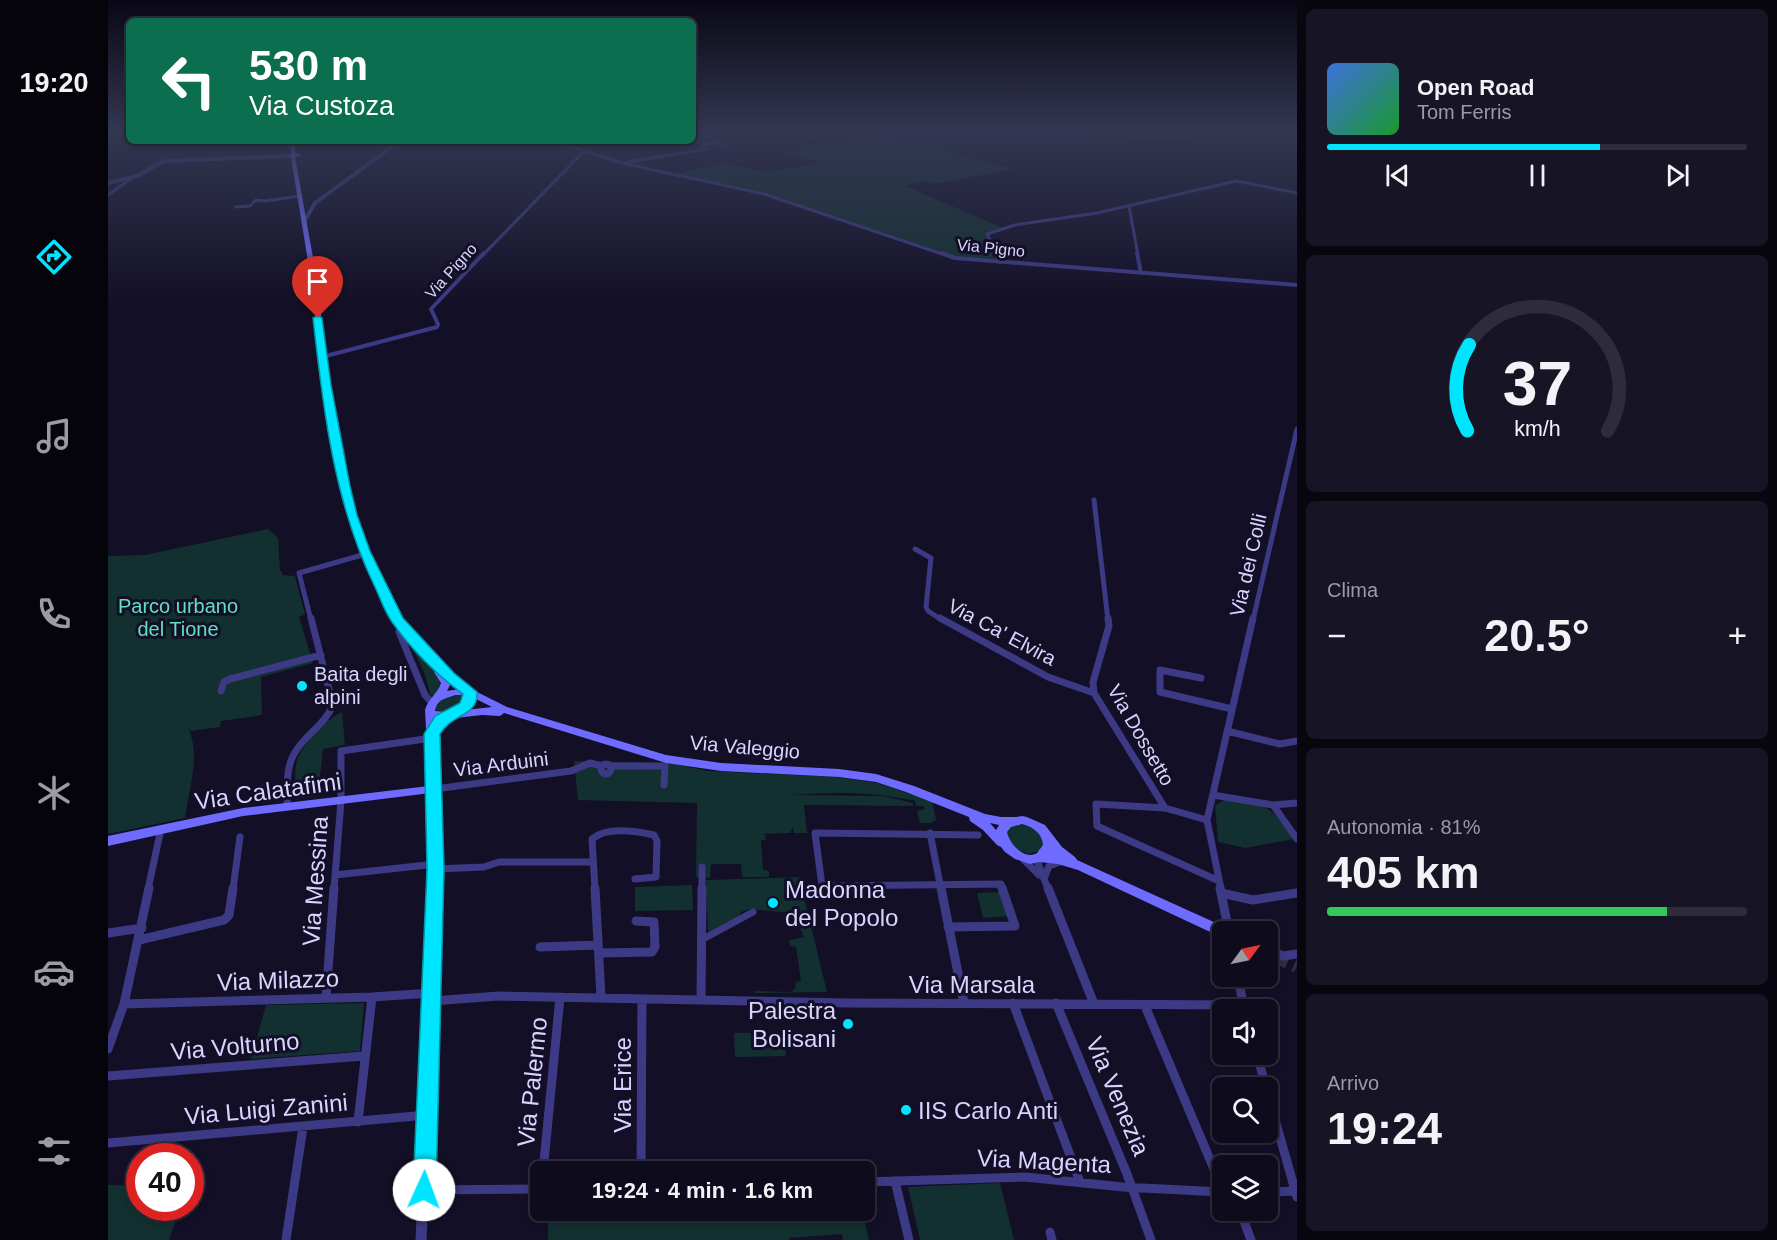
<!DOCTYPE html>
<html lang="it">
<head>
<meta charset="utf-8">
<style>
  :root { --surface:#0e0b1c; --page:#171425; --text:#f1f3f6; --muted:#9b9ba3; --line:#2e2b3b; --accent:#00e5ff }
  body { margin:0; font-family:Arial,sans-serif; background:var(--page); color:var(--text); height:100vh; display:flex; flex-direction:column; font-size:22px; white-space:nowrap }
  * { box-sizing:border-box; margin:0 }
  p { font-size:20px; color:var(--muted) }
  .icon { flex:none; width:33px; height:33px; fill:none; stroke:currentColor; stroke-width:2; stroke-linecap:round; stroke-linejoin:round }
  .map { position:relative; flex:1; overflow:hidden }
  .sheet { display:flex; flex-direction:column; gap:9px; padding:9px; background:#08060f; width:480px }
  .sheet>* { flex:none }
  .banner { position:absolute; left:18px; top:18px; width:570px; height:126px; border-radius:9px; box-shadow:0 3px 9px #0003,0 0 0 2px var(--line); background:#0b6e4f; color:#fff; overflow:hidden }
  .needle { width:39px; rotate:57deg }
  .controls { position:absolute; left:1104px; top:921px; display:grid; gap:12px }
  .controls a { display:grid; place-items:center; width:66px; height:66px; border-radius:9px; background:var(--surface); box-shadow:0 3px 9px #0003,0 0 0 2px var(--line); font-size:30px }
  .speed { position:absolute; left:18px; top:1143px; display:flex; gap:12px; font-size:30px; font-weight:700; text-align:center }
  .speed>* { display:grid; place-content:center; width:78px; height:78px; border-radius:50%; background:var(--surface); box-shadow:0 3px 9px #0003,0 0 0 2px var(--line); line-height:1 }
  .speed .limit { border:9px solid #d22; background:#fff; color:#111 }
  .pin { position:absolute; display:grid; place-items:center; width:51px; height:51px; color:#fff; margin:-62px -26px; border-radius:50% 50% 50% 0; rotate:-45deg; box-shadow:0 0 6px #0007 }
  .pin .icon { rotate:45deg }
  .me { position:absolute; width:66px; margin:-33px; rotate:2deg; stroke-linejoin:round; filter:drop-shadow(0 0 4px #0008) }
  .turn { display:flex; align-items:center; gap:21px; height:126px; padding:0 24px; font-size:27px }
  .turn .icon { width:78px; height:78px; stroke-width:2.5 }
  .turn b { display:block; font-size:42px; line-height:51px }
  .big { font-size:45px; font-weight:800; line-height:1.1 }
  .sheet .card { flex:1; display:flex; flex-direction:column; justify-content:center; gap:9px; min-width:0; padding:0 21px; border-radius:9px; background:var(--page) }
  .sheet .dial { align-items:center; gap:0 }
  .dial svg { height:156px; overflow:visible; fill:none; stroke:var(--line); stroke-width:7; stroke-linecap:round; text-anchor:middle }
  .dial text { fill:var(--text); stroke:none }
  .song { display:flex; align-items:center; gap:18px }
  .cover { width:72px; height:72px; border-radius:9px; background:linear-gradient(135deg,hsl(220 70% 55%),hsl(130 70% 35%)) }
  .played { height:6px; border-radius:3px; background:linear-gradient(90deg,var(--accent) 65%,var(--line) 65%) }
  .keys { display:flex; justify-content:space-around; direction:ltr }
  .heat { display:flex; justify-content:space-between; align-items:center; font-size:33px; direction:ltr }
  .charge { height:9px; border-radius:4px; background:linear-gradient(90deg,#34c759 81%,var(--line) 0) }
  .trip { position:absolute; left:422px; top:1161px; width:345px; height:60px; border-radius:9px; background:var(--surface); box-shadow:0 3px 9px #0003,0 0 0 2px var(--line); font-weight:800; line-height:60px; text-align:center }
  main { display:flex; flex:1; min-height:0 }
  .dock { display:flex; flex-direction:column; width:108px; justify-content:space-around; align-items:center; background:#06040b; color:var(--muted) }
  .dock .icon { width:42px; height:42px }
  .dock .active { color:var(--accent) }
  .dock b { font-size:27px; color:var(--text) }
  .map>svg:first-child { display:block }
  .green { fill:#12302f }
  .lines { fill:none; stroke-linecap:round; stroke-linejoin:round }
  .stream { stroke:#0a1f44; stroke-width:1.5 }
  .canal { stroke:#0a1f44; stroke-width:3 }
  .secondary-tunnel { stroke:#312d47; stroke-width:14; stroke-dasharray:14 7; stroke-linecap:butt }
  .pedestrian { stroke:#3d3a85; stroke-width:7 }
  .minor-far4 { stroke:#3d3a85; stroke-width:3 }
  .minor-far3 { stroke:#3d3a85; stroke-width:4 }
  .minor-far2 { stroke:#3d3a85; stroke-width:5 }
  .minor-far1 { stroke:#3d3a85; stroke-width:7 }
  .minor { stroke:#3d3a85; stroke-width:9 }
  .tertiary-far2 { stroke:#3d3a85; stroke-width:4 }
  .tertiary-far1 { stroke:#3d3a85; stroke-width:8 }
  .tertiary { stroke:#3d3a85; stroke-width:11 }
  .secondary { fill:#6f6bff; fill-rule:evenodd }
  .route { fill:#00e5ff; stroke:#0095a6; stroke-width:1.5 }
  .poi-dot { fill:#00e5ff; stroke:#130f26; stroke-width:2 }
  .labels { text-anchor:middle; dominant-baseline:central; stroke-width:6; stroke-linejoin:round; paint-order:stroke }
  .far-street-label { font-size:16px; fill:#d9d4ff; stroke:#130f26 }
  .street-label { font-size:20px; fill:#d9d4ff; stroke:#130f26 }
  .park-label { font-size:20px; fill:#5fe0c0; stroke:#130f26 }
  .poi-label { font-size:20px; fill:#d9d4ff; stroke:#130f26; text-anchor:start }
  .near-street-label { font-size:24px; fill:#d9d4ff; stroke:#130f26 }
  .near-poi-label { font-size:24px; fill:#d9d4ff; stroke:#130f26; text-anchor:start }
</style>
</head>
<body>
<main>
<nav class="dock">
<b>19:20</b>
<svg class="icon active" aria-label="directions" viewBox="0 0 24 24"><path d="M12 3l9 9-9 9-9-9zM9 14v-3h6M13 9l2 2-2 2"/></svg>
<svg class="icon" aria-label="music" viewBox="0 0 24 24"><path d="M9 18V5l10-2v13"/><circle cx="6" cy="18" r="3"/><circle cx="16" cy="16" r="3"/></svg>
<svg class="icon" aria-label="phone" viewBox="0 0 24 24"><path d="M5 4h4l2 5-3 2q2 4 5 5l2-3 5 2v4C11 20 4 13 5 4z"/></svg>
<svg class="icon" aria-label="climate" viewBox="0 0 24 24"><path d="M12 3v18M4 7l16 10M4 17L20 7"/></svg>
<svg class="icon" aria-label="car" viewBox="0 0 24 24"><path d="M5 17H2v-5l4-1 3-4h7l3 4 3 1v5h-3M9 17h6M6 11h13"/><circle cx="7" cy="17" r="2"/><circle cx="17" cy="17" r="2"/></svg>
<svg class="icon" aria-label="filters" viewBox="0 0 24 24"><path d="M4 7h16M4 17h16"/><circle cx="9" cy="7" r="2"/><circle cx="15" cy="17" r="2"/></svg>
</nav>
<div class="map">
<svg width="1189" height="1240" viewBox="0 0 1189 1240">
  <rect width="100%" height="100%" fill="#130f26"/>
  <path class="green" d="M 744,139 L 840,150 L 843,153 L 906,169 L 826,184 L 816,181 L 797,186 L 895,228 L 877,234 L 882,241 L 881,245 L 890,259 L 848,257 L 665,196 L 568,174 L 616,163 L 658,172 L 713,163 L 715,162 L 673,154 L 724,146 Z
    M 160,529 L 170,538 L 172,570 L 175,575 L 187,576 L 197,614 L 191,617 L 205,663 L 153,677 L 154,715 L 113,721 L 112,727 L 83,731 L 80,728 C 93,754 81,789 77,818 L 0,834 L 0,556 L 37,555 Z
    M 280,615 L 283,615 L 333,681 L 327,696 L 322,695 C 317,663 299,640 280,615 Z
    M 354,694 L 360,699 C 352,710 339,715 326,709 C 330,698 343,695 354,694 Z
    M 234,712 L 237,745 L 215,749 L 210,796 L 187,799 C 188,787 186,771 189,760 C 194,746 220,717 234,712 Z
    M 466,761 L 561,763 L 600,771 L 728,777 L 769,783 L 824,801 L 828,820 L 823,823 L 812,823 L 809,811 L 817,809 L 815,806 L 808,806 L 807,801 C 765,791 724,792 683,795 L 776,796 L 805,803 L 805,806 L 696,805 L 699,833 L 686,833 L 685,827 L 682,833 L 653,834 L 657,835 L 658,840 L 653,840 L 655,870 L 661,871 L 661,877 L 634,877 L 633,864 L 603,864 L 602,878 L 588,877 L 589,803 L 470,800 Z
    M 1117,800 C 1162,807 1159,802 1186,839 L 1137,848 L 1110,842 L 1107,805 Z
    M 909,824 C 923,824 930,830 936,842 L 931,851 L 921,854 L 903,847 L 898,833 L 904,826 Z
    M 691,877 L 719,992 L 647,993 L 646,991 L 683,992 L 687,989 L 688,982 L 693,981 L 688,947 L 682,946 L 681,940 L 696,937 L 685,913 L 641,909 L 633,912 L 631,917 L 600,932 L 598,880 Z
    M 584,885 L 585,910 L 527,911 L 527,887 Z
    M 893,892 L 901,916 L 875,918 L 869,893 Z
    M 256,1003 L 252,1051 L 143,1059 L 158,1005 Z
    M 676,1032 L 678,1056 L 627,1057 L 626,1033 Z
    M 892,1183 L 906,1240 L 812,1240 L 800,1187 Z
    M 0,1185 L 31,1186 L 32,1208 L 72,1208 L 61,1240 L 0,1240 Z
    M 440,1211 L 754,1211 L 761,1240 L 735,1240 L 734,1234 L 681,1238 L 681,1240 L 440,1240 Z"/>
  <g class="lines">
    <path class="stream" d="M 27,175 L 80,141
      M 0,192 L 16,182"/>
    <path class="canal" d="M 690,133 L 708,136 L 720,133 L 787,142 L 1007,139 L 1136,133"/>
    <path class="secondary-tunnel" d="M 1104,927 L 1114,932
      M 1167,956 L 1189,966"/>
    <path class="pedestrian" d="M 595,939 L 645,912"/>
    <path class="minor-far4" d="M 444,141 L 518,164 L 656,194 L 837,255
      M 519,162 L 599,149 L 595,145 L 606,142 L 615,145
      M 0,195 L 25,177
      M 1021,206 L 1030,255
      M 127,207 L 142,206 L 148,200 L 157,201 L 191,196
      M 375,255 L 476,151
      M 889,255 L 879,234 L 907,225 L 989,213 L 1128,181 L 1189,193"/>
    <path class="minor-far3" d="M 833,253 L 847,258 L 1189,285
      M 888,253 L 892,262
      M 1029,253 L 1033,273
      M 214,357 L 329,327 L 330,324 L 323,309 L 376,253"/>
    <path class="minor-far2" d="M 986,500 L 1000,620
      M 807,549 L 823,558 L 818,607 L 820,611 L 834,620
      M 203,620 L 191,573 L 254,555
      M 1145,620 L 1189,429"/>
    <path class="minor-far1" d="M 832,618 L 940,677 L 986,693
      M 1000,618 L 1001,626 L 985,682 L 986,693 L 1057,808
      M 291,632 L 317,695 L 324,703
      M 1093,678 L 1052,670 L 1052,692 L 1124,709
      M 113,691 L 116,682 L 122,679 L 213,655
      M 1119,731 L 1172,744 L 1189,741
      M493 769a5 5 0 1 1 10 0a5 5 0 1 1-10 0Z
      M 502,766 L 557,766 L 556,785
      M 327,789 L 463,771 L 482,763 L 494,766
      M 1105,795 L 1165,805 L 1189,803
      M 1165,805 L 1189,839
      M 179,806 C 180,789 177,770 186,754 C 196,735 217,725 225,705 L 203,618
      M 1099,820 L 1057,808 L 988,804 L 989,826 L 1111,881
      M 822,833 L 833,889
      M 870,835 L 707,833 L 714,886 L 893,884 L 895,889
      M 928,858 L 940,889
      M 915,859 L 931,875
      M 328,869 L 376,867 L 391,862 L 485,862
      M 227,875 L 328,864
      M 936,879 L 941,866 L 952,862
      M 40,889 L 53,829
      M 125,889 L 132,837
      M 226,889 L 233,801 L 233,751 L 324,738
      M 487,889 L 484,839 C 499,826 528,831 546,835 L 549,841 L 548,877 L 527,879
      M 594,889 L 594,867
      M 1113,889 L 1099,820 L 1145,618"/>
    <path class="minor" d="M 487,888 L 493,997
      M 833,888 L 856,1003
      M 940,888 L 986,1004
      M 1112,888 L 1121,932
      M 1113,893 L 1145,900 L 1189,893
      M 840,927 L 907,926 L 894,888
      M 0,933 L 34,928
      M 31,940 L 116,920 L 121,915 L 125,888
      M 432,947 L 490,945
      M 1160,949 L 1175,956 L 1189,954
      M 491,953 L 544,952 L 547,947 L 546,922 L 528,921
      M 1130,976 L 1136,1010
      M 218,998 L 226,888
      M 593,1000 L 594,888
      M 324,1001 L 391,996 L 738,1003 L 1135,1005
      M 905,1003 L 972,1182
      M 948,1003 L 1019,1174 L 1043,1240
      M 16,1004 L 264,997 L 324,993
      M 1037,1006 L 1114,1188
      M 0,1049 L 16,1004 L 41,888
      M 1149,1054 L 1158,1088
      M 0,1076 L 256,1056
      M 1160,1095 L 1189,1197
      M 250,1122 L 264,997
      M 0,1143 L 319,1115
      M 435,1172 L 452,997
      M 533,1172 L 534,999
      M 787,1181 L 801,1240
      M 756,1182 L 917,1177 L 1015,1187 L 1114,1192
      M 316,1190 L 432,1189
      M 1160,1192 L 1187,1191
      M 1132,1210 L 1143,1240
      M 942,1232 L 944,1240
      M 178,1240 L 195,1127"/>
    <path class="tertiary-far2" d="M 0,183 L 29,176 L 56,161 L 182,156
      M 196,222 L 207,203 L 292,141"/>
    <path class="tertiary-far1" d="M 326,889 L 327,789"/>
    <path class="tertiary" d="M 313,1240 L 325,983 L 326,888"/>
    <path class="secondary" d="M 182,141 L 186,141 L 187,153 L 195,155 L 187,157 L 209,280 L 221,385 L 247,515 L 260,551 L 293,618 L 344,675 L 365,690 L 399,707 L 558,755 L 613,763 L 731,769 L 768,774 L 806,786 L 877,814 L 893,817 L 908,817 L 914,816 L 919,817 L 937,825 L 954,847 L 967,857 L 969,860 L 1108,923 L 1110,927 L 1108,931 L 1104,932 L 1100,931 L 970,870 L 950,864 L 931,862 L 922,864 L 907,859 L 897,852 L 893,847 L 889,845 L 875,830 L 862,821 L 861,817 L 798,792 L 768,782 L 731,777 L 613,771 L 558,763 L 396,713 L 392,716 L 374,715 L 339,719 L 328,718 L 332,789 L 331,792 L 135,816 L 0,846 L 0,836 L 135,808 L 321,786 L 317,710 C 320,699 330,693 333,683 L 326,672 L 329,669 L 284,620 L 277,606 L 252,551 L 239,515 L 215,385 L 203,280 L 183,157 L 180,156 L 183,154 ZM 343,683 L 351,689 L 339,691 ZM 347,695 L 360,695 L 384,707 L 339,712 L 327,711 C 329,699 337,699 347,695 ZM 882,823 L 891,825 L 888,830 ZM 914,824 C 925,827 934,833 935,845 C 934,846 930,852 929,853 C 916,861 901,843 899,832 L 903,827 Z"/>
  </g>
  <linearGradient id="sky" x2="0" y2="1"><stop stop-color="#0a0815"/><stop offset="0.43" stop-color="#333752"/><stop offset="1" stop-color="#333752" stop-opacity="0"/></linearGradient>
  <rect width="1189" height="306" fill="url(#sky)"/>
  <path class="route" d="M 210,315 L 214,318 L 223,385 L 242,486 L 249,515 L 262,551 L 295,618 L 346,673 L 369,692 C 371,716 343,714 332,734 L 336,869 L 328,1190 L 324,1198 L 316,1201 L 308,1198 L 305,1190 L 319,869 L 316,734 L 327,716 L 352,703 L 355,694 C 329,675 303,649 284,622 C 276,611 272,597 266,585 C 226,502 215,409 205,318 Z"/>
  <g class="poi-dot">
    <circle cx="194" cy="686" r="6"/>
    <circle cx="665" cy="903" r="6"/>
    <circle cx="740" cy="1024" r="6"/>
    <circle cx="798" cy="1110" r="6"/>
  </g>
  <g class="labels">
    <g class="far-street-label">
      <text transform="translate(883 248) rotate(6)">Via Pigno</text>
      <text transform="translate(343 271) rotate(-48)">Via Pigno</text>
    </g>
    <g class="street-label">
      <text transform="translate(1140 565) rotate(-77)">Via dei Colli</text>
      <text transform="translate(894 632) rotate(28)">Via Ca' Elvira</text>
      <text transform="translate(1033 735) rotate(60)">Via Dossetto</text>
      <text transform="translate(637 747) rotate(5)">Via Valeggio</text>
      <text transform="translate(393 764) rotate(-7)">Via Arduini</text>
    </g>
    <g class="park-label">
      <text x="70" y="606">Parco urbano<tspan x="70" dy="23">del Tione</tspan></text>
    </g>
    <g class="poi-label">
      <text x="206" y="674">Baita degli<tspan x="206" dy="23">alpini</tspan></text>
    </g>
    <g class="near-street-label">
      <text transform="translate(160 791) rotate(-8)">Via Calatafimi</text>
      <text transform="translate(207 881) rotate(-86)">Via Messina</text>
      <text transform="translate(170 980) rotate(-2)">Via Milazzo</text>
      <text x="864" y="984">Via Marsala</text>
      <text transform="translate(127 1046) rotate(-5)">Via Volturno</text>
      <text transform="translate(424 1082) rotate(-84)">Via Palermo</text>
      <text transform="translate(514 1085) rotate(-90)">Via Erice</text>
      <text transform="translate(1010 1096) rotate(67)">Via Venezia</text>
      <text transform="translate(158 1109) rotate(-5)">Via Luigi Zanini</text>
      <text transform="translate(936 1161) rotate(3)">Via Magenta</text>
    </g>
    <g class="near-poi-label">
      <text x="677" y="889">Madonna<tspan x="677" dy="28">del Popolo</tspan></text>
      <text x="728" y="1010" text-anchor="end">Palestra<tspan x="728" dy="28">Bolisani</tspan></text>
      <text x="810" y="1110">IIS Carlo Anti</text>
    </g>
  </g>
</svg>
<div class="controls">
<a><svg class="needle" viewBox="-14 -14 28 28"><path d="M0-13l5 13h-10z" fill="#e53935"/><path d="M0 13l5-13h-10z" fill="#9b9ba3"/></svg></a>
<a><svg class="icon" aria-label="sound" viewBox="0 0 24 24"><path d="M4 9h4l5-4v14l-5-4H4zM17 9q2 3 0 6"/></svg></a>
<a><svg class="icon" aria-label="search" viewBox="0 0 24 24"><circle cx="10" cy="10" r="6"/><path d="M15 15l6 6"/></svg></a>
<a><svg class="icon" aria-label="layers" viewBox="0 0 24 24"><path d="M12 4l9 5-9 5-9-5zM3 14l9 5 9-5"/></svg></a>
</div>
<div class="speed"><div class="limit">40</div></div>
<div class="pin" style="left:210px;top:318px;background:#d93025"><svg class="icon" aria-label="arrive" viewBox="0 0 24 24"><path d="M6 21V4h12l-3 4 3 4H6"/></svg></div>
<svg class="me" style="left:316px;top:1190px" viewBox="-20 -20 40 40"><circle r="19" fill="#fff"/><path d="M0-13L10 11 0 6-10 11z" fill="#00e5ff"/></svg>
<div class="trip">19:24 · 4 min · 1.6 km</div>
<div class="banner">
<div class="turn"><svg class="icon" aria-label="left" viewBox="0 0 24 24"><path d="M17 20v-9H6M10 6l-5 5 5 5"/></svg><div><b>530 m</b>Via Custoza</div></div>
</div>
</div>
<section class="sheet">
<div class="card">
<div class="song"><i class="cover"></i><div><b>Open Road</b><p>Tom Ferris</p></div></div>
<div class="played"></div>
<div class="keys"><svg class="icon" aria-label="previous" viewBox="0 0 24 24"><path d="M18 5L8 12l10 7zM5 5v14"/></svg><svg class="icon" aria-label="pause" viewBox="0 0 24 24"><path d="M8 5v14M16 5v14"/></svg><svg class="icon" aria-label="next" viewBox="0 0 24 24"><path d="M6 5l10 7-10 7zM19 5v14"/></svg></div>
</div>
<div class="card dial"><svg viewBox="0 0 100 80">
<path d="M14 69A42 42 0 1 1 86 69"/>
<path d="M14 69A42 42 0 0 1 15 25" stroke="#00e5ff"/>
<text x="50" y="56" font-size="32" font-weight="700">37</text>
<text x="50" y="72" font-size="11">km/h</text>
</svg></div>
<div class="card"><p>Clima</p>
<div class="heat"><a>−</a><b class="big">20.5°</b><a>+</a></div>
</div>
<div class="card"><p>Autonomia · 81%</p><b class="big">405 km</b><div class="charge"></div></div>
<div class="card"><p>Arrivo</p><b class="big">19:24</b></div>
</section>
</main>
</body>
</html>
